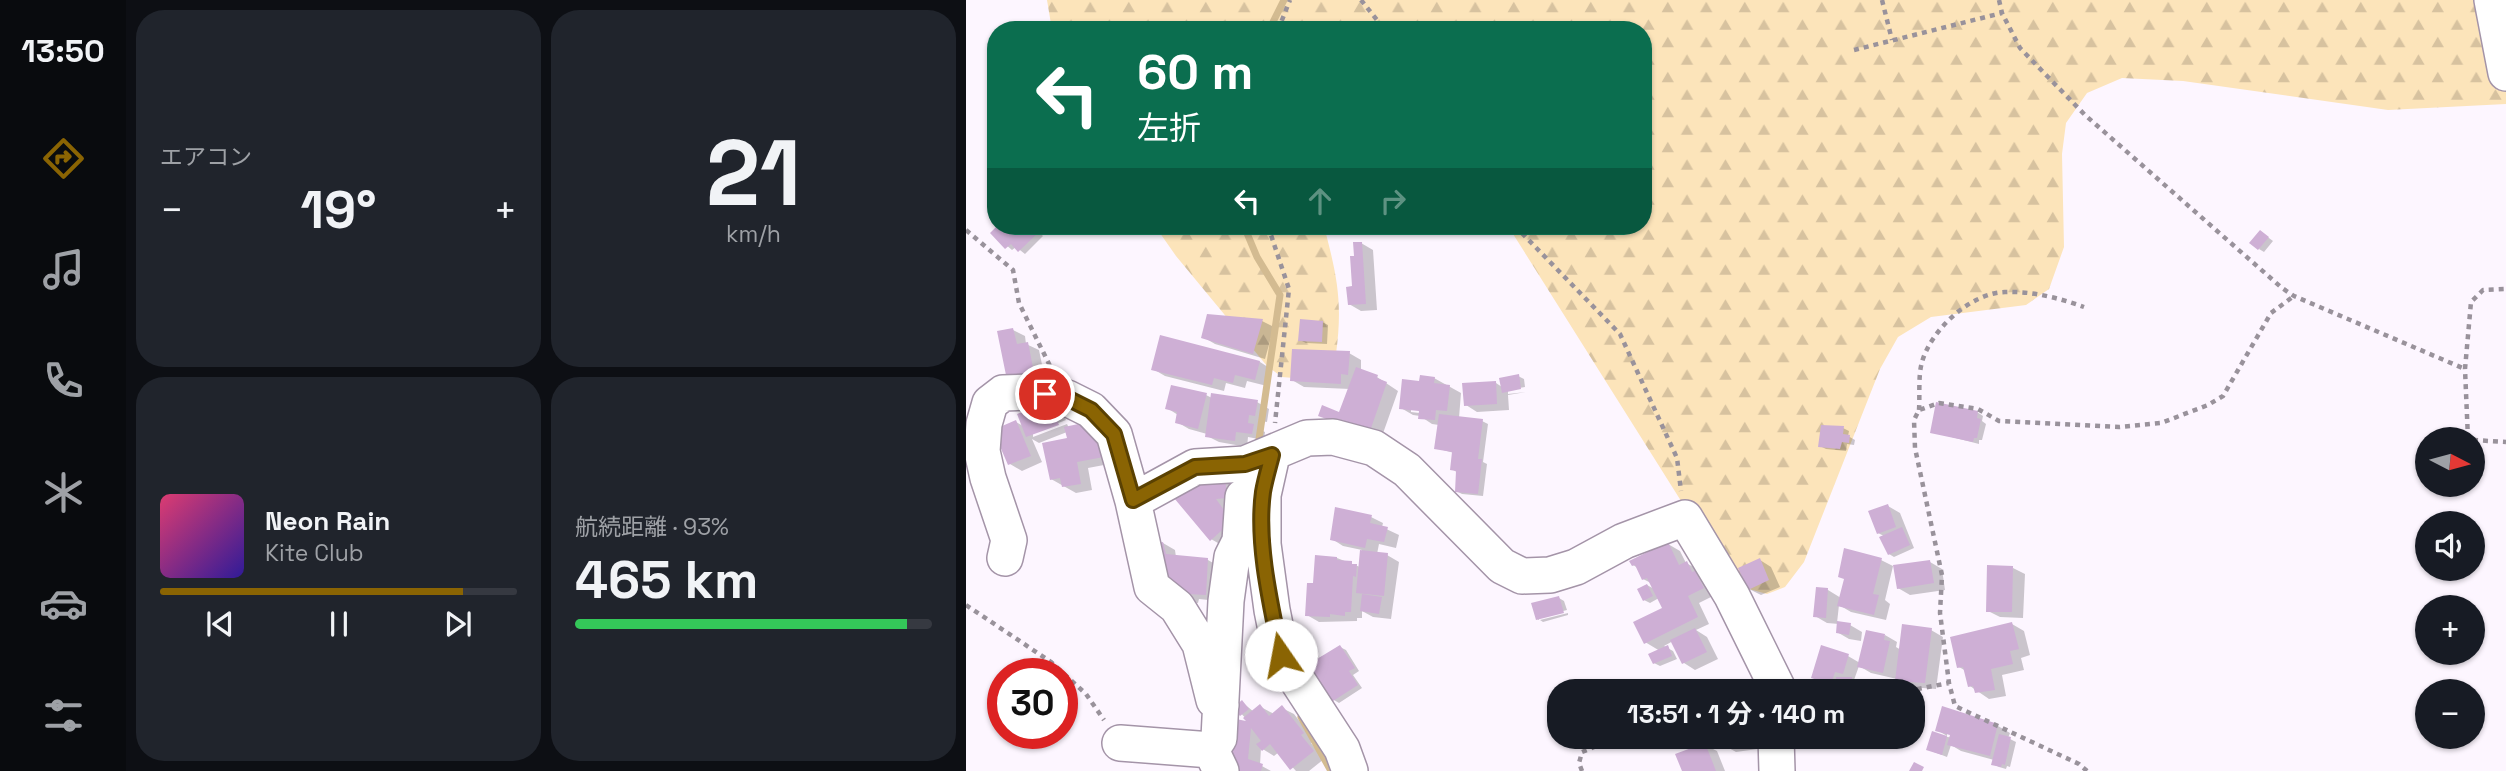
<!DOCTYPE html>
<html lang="ja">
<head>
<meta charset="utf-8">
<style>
  :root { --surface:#171b24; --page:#20242c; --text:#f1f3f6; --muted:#9ea1a6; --line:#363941; --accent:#8a6403 }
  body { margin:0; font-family:"Space Grotesk","Noto Sans JP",sans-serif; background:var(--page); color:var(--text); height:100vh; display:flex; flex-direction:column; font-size:26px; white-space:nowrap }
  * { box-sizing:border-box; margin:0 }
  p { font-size:23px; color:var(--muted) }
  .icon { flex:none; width:38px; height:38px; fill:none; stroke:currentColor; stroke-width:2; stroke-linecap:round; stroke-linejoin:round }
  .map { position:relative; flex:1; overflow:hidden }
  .panel { display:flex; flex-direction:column; gap:10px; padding:10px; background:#0d0f14; width:840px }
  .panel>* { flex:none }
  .top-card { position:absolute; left:21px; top:21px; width:665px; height:214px; border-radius:28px; box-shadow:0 2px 5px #0004; background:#0b6e4f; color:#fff; overflow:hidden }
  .needle { width:46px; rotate:96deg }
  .fabs { position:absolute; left:1449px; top:427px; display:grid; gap:14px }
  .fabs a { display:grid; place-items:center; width:70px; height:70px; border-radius:50%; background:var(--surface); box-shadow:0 2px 5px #0004; font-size:35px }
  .speed { position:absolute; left:21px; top:658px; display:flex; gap:14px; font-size:35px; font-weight:700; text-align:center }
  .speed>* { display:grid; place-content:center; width:91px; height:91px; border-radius:50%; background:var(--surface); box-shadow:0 2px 5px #0004; line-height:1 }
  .speed .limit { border:10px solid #d22; background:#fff; color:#111 }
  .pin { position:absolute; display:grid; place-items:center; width:60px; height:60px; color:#fff; margin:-30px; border:4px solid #fff; border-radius:50%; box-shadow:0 2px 7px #0007 }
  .me { position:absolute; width:77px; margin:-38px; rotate:348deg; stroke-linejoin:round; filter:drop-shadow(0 0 5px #0008) }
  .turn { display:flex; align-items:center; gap:24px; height:147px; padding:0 35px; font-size:32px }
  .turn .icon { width:91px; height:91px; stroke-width:2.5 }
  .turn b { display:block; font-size:49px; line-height:60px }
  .lanes { display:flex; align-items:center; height:66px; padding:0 35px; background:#0003; justify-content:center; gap:35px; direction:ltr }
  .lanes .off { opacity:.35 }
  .big { font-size:52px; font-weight:700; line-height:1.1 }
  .panel .card { flex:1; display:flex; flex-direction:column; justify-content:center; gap:10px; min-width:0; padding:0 24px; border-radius:28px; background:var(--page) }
  .panel .dial { align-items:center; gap:0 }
  .dial b { font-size:91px; line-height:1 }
  .song { display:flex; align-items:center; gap:21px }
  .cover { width:84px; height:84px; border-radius:10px; background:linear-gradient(135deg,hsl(340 70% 55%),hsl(250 70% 35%)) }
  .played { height:7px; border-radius:4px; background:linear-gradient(90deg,var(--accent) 85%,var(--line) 85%) }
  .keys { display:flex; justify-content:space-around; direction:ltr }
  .heat { display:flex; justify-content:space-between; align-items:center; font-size:38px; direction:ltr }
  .charge { height:10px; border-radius:5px; background:linear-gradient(90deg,#34c759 93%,var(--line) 0) }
  .panel .tiles { flex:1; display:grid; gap:10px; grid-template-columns:repeat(2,1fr) }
  .trip { position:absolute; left:581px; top:679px; width:378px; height:70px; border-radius:28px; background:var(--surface); box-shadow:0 2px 5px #0004; font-weight:700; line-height:70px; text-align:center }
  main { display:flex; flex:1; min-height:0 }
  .dock { display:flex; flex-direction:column; width:126px; justify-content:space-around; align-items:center; background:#090b0e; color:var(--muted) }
  .dock .icon { width:49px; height:49px }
  .dock .active { color:var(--accent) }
  .dock b { font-size:32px; color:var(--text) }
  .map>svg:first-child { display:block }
  .forest { fill:url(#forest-firs) }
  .shadow { fill:#0003; fill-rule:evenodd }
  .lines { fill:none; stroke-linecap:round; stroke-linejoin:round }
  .stream { stroke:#d3bb91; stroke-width:7 }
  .building { fill:#ceafd5 }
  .minor-casing { stroke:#a494a8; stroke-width:38 }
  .path { stroke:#99929b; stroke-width:4.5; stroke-dasharray:5 5; stroke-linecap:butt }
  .minor { stroke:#fff; stroke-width:35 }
  .route-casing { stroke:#5a4102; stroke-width:18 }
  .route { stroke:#8a6403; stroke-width:12 }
</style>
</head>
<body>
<main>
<nav class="dock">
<b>13:50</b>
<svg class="icon active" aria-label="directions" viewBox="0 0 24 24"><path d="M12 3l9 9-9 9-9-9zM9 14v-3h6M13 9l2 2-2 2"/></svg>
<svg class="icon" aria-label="music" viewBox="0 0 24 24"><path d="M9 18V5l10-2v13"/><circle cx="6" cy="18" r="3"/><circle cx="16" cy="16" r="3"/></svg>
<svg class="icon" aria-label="phone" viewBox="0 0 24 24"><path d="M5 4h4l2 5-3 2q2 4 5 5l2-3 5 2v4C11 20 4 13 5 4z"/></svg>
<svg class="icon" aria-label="climate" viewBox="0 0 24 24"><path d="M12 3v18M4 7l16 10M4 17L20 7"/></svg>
<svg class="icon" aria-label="car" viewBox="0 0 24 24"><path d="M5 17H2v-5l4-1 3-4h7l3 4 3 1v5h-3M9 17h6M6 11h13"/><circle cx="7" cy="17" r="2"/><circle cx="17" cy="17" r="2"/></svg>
<svg class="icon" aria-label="filters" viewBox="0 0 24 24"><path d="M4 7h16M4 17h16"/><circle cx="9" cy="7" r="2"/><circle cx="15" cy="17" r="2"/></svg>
</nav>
<section class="panel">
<div class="tiles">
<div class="card"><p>エアコン</p>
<div class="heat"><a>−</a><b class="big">19°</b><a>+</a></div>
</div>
<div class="card dial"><b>21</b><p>km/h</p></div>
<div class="card">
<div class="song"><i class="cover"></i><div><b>Neon Rain</b><p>Kite Club</p></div></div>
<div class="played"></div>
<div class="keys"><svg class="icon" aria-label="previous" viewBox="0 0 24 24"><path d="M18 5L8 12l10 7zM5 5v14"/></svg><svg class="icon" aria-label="pause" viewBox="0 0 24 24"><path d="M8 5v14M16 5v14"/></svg><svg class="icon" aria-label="next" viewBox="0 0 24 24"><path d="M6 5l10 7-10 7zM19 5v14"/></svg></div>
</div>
<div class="card"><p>航続距離 · 93%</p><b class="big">465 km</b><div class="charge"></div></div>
</div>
</section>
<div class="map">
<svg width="1540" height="771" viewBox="0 0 1540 771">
  <defs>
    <pattern id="forest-firs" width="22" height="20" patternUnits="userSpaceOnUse" patternTransform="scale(1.75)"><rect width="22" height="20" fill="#fce4ba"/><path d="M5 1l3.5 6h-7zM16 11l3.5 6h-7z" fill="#d7c29f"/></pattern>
  </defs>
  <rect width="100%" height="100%" fill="#fdf6ff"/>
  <path class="forest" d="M 81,0 L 1540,0 L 1540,104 L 1422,110 L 1217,81 L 1156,78 L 1121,93 L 1100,123 L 1096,154 L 1098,247 L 1083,289 L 1060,305 L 965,317 L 932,337 L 914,369 L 838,562 L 819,587 L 801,594 L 783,589 L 770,577 L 722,512 L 542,226 L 677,226 L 677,30 L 86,30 Z
    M 189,226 L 358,226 C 371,276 377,302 370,354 L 339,379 L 316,377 L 301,366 L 210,256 Z"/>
  <path class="shadow" d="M 34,226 L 67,226 L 77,236 L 59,254 L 50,247 L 46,250 L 26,233 Z
    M 1299,235 L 1307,241 L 1298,252 L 1293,249 Z
    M 395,243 L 407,250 L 411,310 L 395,311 L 383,304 L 388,288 L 390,258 Z
    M 296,321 L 308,327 L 299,359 L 249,344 L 237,337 Z
    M 356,322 L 362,325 L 361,344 L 340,343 L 334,340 Z
    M 47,330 L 59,336 L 60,344 L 73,350 L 80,384 L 54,386 Z
    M 383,353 L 395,360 L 395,370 L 411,377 L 432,391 L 415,439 L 366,422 L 354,415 L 374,414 L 384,389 L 338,387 L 326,380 Z
    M 294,362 L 305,369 L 301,386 L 281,381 L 279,388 L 260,383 L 258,391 L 199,376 L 187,369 Z
    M 552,376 L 558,379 L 559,387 L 542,390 L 542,394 L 560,392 L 542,395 L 543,410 L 511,412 L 500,405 L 530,383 L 536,387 Z
    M 468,378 L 495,393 L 493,418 L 516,421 L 522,424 L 517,462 L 521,464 L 517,496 L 496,494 L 490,491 L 492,473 L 486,469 L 488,453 L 470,448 L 473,425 L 466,424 L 454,416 L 447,415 L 435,408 L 455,382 ZM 445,409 L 462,410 L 462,414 L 445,412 Z
    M 240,395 L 246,398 L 291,402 L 303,409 L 301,422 L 295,421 L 293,429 L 299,432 L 298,440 L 282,437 L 281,447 L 253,442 L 241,436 L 241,434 L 223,429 L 211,422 L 212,415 L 201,408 Z
    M 95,410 L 100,420 L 67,433 L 67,437 L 101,424 L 103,428 L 154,462 L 122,468 L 126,490 L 110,493 L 85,479 L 103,440 L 101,432 L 73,443 L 66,439 L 76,462 L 56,471 L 44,464 L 30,431 L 50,422 L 57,426 Z
    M 1011,412 L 1017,416 L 1016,421 L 1020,424 L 1016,440 L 1013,440 L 1013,444 L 966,432 Z
    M 877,428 L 883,431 L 882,436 L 889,440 L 888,445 L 881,444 L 880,451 L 860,449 L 854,446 Z
    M 258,477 L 270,484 L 257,546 L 245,539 L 211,486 Z
    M 922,506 L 934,513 L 948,548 L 928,557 L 923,554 L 918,536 L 912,533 Z
    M 405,517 L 417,523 L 416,527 L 433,535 L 430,548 L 413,544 L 411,554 L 421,555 L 433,562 L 425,619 L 407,617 L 396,611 L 396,618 L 391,618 L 391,621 L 353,622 L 341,615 L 348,585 L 371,558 L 394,567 L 396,550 L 377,546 L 366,539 Z
    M 197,543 L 209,550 L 210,557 L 242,560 L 254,567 L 252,601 L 233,599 L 232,603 L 222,602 L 187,545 Z
    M 702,544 L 714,551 L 720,563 L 733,570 L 749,595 L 733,603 L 743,624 L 730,630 L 741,637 L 752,659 L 729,670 L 718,663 L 707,641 L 698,646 L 707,651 L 711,659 L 694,666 L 688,663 L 694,651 L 679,642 L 699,609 L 693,598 L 684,603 L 678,600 L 681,585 L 690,590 L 687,584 L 677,579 L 672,568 L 667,565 Z
    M 794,560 L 805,567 L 814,587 L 795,595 L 783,589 Z
    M 915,560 L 927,566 L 919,600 L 924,604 L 920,620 L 885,612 L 873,605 L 871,623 L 884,625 L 896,632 L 895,641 L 883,639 L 871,632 L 873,624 L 861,623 L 849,616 L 852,589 L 862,590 L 875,598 Z
    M 964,562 L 976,569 L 979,590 L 944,595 L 932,588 Z
    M 1047,568 L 1059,574 L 1057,618 L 1034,617 L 1022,611 Z
    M 593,598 L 598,601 L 601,610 L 573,617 L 573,620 L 571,619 Z
    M 602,613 L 602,615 L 577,622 L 574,620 Z
    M 1046,624 L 1058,631 L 1064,655 L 1055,658 L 1058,670 L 1036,675 L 1040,696 L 1023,699 L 1004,686 L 1000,671 L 993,667 Z
    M 965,630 L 977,637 L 970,689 L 943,687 L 931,679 L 905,673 L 893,666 L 888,680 L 891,682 L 891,691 L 872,691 L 872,686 L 859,678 L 857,681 L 864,685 L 847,677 L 882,656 L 894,663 L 919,635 L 931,642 L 930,647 L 935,650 Z
    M 374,647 L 380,650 L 393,671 L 387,675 L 396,688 L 373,703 L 368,700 L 347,655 L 353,658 Z
    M 276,702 L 288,712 L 295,707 L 308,714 L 316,708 L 328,714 L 348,740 L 345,743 L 358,759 L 343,771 L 330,771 L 313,752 L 308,756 L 295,748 L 294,765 L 305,771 L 266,771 L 284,723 L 270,708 Z
    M 977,709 L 1032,726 L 1044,733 L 1042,738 L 1050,742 L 1044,767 L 1041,766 L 1040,769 L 1033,767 L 1027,764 L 1028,760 L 995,751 L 985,745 L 981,757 L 968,752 L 967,734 L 992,739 L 981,732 L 981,736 L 971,730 Z
    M 742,737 L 804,737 L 806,747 L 770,752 L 761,747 L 754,749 L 742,742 Z
    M 739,745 L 751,751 L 759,771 L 718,771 Z"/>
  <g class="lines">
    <path class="stream" d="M 303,30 L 318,0
      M 278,226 L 291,257 L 314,295 L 292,446
      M 335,717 L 365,771"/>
  </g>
  <path class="building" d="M 31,226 L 67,226 L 73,232 L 52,252 L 45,244 L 39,249 L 24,233 Z
    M 1294,230 L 1303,237 L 1292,250 L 1283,243 Z
    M 387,242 L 396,242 L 400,304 L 382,305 L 380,287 L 386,286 L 384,256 L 388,256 Z
    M 241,314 L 297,319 L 287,354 L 235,338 Z
    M 334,319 L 357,321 L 356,342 L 332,341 Z
    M 47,328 L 51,344 L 62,342 L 69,378 L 41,380 L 31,331 Z
    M 194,335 L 294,361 L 289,380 L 269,375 L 267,383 L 248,378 L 246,385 L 185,370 Z
    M 326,349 L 384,351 L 382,375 L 375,374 L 375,384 L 324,381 Z
    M 390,367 L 412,375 L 411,378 L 421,382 L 403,434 L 352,416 L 356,405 L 373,412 Z
    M 553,374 L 555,389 L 536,393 L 533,378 Z
    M 454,375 L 469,377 L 468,383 L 484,385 L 481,411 L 470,410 L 469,420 L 452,419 L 453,411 L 433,409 L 436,379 L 453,381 Z
    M 530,381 L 531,404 L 498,406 L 496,383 Z
    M 205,385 L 241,393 L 232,429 L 209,423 L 211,412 L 199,409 Z
    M 245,393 L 292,400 L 289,416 L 283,415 L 282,423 L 288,424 L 286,434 L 270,432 L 269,441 L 239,437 Z
    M 84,401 L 93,425 L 60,437 L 51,414 Z
    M 970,402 L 1012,411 L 1011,418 L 1015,419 L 1011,438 L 1008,438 L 1007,442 L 964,433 Z
    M 473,414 L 517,419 L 512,459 L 516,459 L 512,494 L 489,492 L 490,471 L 484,470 L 486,452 L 468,449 Z
    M 50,420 L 65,456 L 42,465 L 27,430 Z
    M 127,421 L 143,456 L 111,462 L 115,484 L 96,487 L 94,478 L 84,480 L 76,443 L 101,438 L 98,427 Z
    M 855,425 L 878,426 L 877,434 L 884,435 L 883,443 L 876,442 L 874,449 L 852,447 Z
    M 259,475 L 261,498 L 250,499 L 266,521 L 244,541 L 208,498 L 236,481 Z
    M 922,504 L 930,527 L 911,534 L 902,511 Z
    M 369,507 L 406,515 L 404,523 L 422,527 L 418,542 L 401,539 L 399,548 L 364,540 Z
    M 936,527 L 944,545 L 922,555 L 913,537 Z
    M 197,542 L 200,554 L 242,558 L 240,595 L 221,594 L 208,596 L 185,544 Z
    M 702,542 L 713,565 L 721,561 L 726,572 L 729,571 L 738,588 L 722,596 L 732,617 L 678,644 L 667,622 L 696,608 L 681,578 L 676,580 L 669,565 L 666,566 L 663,561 Z
    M 878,548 L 916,558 L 907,594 L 913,595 L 908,615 L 871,606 L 878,579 L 872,577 Z
    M 394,550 L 422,553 L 418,596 L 390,593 Z
    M 349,555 L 371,557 L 371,560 L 386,561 L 386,564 L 391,564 L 390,577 L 387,576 L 385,612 L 379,612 L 379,616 L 364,614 L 364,617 L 339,616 L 341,583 L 347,583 Z
    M 794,558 L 803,580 L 782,590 L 772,568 Z
    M 964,560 L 968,583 L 931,589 L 927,565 Z
    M 1021,565 L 1047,566 L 1046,612 L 1020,612 Z
    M 681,584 L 687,596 L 677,601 L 671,589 Z
    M 850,587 L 862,588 L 860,618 L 847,617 Z
    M 396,594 L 416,597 L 413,614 L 394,611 Z
    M 593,596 L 598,613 L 570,620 L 565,603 Z
    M 871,621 L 885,623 L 883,635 L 870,633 Z
    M 1046,622 L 1053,649 L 1044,651 L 1047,664 L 1025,669 L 1029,690 L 1009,693 L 1007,686 L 1002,687 L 997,667 L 991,668 L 984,637 Z
    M 936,624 L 966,628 L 959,683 L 929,681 Z
    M 729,628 L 741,652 L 716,664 L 704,640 Z
    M 900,630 L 919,634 L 918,640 L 924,641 L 917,673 L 891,667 Z
    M 374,645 L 389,668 L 383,671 L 392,685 L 367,701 L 332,662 L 347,653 L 351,659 Z
    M 702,645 L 706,656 L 687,664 L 682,654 Z
    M 855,645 L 883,654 L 877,674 L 869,672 L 865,684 L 845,678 Z
    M 870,677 L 886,677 L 886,691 L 870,691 Z
    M 276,700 L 283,709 L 274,716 L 267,708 Z
    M 294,704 L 303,716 L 316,705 L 338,733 L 335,735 L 348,751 L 324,770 L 304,744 L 296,751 L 290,744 L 295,741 L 285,728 L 282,759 L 297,764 L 295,771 L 265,771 L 257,759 L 260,717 L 280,721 L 277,718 Z
    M 976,706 L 1032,724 L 1024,756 L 981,745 L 984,735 L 969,731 Z
    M 966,731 L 981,736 L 976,755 L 960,750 Z
    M 1033,734 L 1045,737 L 1039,765 L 1036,764 L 1035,767 L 1025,765 Z
    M 740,737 L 794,737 L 795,741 L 756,747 L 755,740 L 741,743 Z
    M 739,743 L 750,771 L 716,771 L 709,754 Z
    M 948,762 L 958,767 L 956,771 L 943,771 Z"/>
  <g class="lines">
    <defs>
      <path id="minor" d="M 1526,0 L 1540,73
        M 306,455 L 297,495 L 297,544 L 306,610 L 315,655 L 376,749 L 384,771
        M 39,558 L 43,540 L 22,478 L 16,451 L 18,424 L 24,403 L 37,393 L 65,392 L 101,398 L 125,410 L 148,434 L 167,501
        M 255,705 L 248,700 L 234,644 L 211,607 L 186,587 L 167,501 L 229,467 L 279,464 L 341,438 L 367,437 L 408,448 L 441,470 L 536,566 L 556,576 L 584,575 L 610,567 L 658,541 L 719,518 L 766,596 L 811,687 L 811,691
        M 810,737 L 811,771
        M 154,743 L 245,750
        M 255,771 L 245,750 L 253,738 L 260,601 L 266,557 L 274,541 L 277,497"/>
    </defs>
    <use href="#minor" class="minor-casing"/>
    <path class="path" d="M 395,0 L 419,30
      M 916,0 L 926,40
      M 1033,0 L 1036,13 L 1054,48 L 1082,77 L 1119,115 L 1316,288 L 1328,296 L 1499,369
      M 312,30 L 324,0
      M 888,50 L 1036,13
      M 302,226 L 323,289 L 309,423
      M 549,226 L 654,334 L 711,458 L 715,491
      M 0,230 L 47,270 L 53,303 L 84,366
      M 953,410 C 954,395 952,376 956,362 C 965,330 1004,293 1039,292 C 1066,291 1093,298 1118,307
      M 1502,439 L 1499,369 L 1505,302 L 1517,290 L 1540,289
      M 1507,440 L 1540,442
      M 0,605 L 85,662 L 120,694 L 138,720
      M 765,691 L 782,685
      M 941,691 L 983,683
      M 616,771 L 613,763 L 616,752 L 652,737
      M 1121,771 L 1113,764 L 989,706 L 983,683 L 974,613 L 976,575 L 949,448 L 948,420 L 953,410 L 973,403 L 1012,409 L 1033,421 L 1153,427 L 1195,423 L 1242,405 L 1257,396 L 1305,313 L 1328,296"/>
    <use href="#minor" class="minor"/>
  </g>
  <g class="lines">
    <defs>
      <path id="route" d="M 79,394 L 101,398 L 125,410 L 148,434 L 167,500 L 229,467 L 279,464 L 306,455 C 303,467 299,480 297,492 C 290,543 305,606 315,655"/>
    </defs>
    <use href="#route" class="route-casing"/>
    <use href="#route" class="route"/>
  </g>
</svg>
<div class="fabs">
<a><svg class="needle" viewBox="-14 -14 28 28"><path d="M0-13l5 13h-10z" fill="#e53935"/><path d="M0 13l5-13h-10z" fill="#9ea1a6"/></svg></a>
<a><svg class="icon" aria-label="sound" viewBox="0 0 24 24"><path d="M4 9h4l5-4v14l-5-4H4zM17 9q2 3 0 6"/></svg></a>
<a>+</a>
<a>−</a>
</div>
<div class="speed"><div class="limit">30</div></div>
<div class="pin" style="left:79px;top:394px;background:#d93025"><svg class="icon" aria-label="arrive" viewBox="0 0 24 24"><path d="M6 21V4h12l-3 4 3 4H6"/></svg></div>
<svg class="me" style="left:315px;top:655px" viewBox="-20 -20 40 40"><circle r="19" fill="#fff"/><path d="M0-13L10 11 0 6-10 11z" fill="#8a6403"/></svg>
<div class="trip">13:51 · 1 分 · 140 m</div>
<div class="top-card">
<div class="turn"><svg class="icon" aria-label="left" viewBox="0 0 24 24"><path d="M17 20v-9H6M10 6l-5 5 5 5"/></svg><div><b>60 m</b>左折</div></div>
<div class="lanes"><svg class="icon" aria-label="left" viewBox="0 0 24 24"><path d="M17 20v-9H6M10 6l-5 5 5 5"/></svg><svg class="icon off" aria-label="ahead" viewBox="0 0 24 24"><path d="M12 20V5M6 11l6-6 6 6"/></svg><svg class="icon off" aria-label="right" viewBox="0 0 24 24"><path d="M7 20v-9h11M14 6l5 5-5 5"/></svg></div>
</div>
</div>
</main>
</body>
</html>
